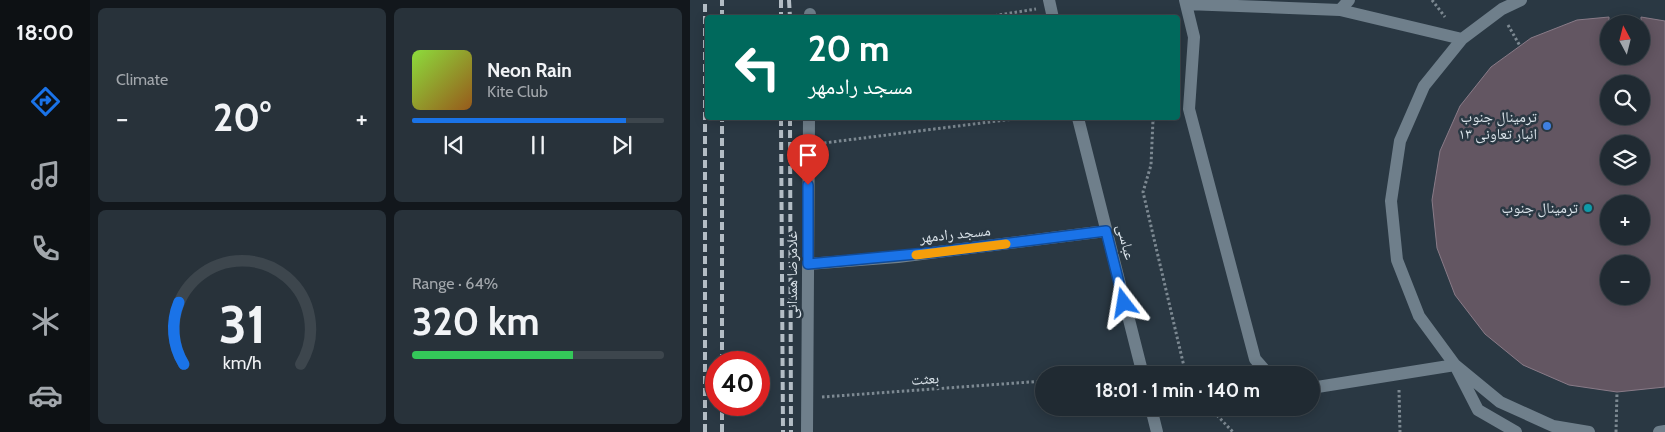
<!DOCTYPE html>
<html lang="en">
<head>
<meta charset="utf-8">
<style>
  :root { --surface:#202a32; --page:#28323a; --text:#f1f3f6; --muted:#a2a7ac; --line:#3d464d; --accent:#1a73e8 }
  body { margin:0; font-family:Cabin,"Noto Naskh Arabic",sans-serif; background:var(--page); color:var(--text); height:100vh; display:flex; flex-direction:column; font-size:19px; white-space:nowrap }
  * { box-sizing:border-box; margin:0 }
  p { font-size:16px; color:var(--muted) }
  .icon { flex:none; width:28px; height:28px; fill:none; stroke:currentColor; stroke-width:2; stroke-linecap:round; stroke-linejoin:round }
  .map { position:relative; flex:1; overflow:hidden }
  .drawer { display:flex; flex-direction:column; gap:8px; padding:8px; background:#12171c; width:600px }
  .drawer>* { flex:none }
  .hud { position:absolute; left:15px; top:15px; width:475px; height:105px; border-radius:5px; box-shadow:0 2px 12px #0003,0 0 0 1px var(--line); background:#00695c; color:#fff; overflow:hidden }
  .needle { width:32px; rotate:353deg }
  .buttons { position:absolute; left:910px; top:15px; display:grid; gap:10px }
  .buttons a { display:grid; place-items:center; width:50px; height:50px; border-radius:50%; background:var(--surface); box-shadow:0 2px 12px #0003,0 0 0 1px var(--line); font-size:25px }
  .speed { position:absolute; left:15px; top:351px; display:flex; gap:10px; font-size:25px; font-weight:700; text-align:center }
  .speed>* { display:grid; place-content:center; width:65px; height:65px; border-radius:50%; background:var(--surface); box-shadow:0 2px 12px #0003,0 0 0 1px var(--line); line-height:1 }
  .speed .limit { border:8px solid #d22; background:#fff; color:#111 }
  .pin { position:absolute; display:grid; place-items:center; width:42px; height:42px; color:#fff; margin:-51px -21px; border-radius:50% 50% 50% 0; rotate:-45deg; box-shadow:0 0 5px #0007 }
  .pin .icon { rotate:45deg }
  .me { position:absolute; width:55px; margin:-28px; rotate:346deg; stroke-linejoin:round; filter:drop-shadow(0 0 4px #0008) }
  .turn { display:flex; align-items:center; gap:18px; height:105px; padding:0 20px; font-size:22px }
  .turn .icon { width:65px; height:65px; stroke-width:2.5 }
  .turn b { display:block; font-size:35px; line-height:42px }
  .big { font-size:38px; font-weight:700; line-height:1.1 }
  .drawer .widget { flex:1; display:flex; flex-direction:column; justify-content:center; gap:8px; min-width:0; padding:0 18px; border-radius:8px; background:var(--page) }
  .drawer .dial { align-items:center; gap:0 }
  .dial svg { height:130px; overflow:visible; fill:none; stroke:var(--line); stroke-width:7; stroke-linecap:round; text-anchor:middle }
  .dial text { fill:var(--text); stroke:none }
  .song { display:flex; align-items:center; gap:15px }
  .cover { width:60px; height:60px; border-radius:8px; background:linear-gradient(135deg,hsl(90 70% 55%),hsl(30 70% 35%)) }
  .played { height:5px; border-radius:2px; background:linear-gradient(90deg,var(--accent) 85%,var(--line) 85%) }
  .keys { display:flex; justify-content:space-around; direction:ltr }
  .heat { display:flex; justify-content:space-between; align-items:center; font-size:28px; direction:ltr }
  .charge { height:8px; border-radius:4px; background:linear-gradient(90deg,#34c759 64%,var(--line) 0) }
  .drawer .tiles { flex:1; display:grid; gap:8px; grid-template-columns:repeat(2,1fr) }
  .trip { position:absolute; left:345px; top:366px; width:285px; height:50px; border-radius:25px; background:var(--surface); box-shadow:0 2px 12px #0003,0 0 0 1px var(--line); font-weight:700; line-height:50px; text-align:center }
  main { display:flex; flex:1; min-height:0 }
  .dock { display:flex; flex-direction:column; width:90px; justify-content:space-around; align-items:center; background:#0d1114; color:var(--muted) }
  .dock .icon { width:35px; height:35px }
  .dock .on { color:var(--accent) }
  .dock b { font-size:22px; color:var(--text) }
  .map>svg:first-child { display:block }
  .building { fill:#635662; stroke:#897b88; fill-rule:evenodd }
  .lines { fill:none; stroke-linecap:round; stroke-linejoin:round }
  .path { stroke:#7d8992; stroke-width:3; stroke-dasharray:2.5 2.5; stroke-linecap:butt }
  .minor { stroke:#6f7f8b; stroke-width:12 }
  .rail { stroke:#b3bdc5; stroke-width:4; stroke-dasharray:8 4; stroke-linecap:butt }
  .route-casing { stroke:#114b97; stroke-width:12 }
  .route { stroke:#1a73e8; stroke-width:9 }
  .slow { stroke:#f59e0b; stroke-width:9 }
  .shop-dot { fill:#3f7fe0; stroke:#2a3843; stroke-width:2 }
  .culture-dot { fill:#0f9aa8; stroke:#2a3843; stroke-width:2 }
  .labels { text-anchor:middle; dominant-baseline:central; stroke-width:5; stroke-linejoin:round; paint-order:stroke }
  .poi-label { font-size:15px; fill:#dae3ea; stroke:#2a3843; text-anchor:end }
  .street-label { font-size:15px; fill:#dae3ea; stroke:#2a3843 }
</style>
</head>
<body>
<main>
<nav class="dock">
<b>18:00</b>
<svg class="icon on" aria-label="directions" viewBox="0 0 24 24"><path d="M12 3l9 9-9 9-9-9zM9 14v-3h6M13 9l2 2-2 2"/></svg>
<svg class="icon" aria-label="music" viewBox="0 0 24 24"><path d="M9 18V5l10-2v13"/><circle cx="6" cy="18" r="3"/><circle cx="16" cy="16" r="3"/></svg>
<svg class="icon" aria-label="phone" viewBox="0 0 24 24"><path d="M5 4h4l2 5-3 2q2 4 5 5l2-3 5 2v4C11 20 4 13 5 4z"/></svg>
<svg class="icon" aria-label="climate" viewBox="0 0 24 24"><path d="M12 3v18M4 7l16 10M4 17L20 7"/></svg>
<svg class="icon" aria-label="car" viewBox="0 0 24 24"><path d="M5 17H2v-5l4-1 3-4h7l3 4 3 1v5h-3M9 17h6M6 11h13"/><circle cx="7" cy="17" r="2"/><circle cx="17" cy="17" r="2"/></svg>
</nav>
<section class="drawer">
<div class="tiles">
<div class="widget"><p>Climate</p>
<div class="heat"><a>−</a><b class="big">20°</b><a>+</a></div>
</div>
<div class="widget">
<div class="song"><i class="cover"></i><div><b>Neon Rain</b><p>Kite Club</p></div></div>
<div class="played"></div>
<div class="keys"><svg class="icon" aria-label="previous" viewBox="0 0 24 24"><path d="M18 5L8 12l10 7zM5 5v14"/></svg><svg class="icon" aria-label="pause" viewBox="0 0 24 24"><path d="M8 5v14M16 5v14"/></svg><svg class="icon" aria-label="next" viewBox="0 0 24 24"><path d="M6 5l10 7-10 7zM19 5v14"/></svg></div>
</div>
<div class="widget dial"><svg viewBox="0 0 100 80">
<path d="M14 69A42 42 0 1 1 86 69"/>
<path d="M14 69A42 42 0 0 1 11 31" stroke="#1a73e8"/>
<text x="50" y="56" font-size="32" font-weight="700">31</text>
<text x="50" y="72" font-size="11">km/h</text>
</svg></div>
<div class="widget"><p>Range · 64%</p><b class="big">320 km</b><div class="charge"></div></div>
</div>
</section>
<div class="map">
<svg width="975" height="432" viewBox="0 0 975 432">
  <rect width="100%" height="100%" fill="#2a3843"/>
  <path class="building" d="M 919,17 L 919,56 L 951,56 L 951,17 L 975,21 L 975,387 L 927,392 L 879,385 L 833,365 L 795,334 L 765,295 L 747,248 L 742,200 L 750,151 L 770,106 L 801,67 L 841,38 L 887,20 ZM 919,84 L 951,84 L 951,116 L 919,116 ZM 919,144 L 951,144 L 951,176 L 919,176 ZM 919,204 L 951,204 L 951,236 L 919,236 ZM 919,264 L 951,264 L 951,296 L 919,296 Z"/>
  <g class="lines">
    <path class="path" d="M 742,0 L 755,17
      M 290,18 L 346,9
      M 818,25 L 830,46
      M 471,118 L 463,120 L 461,165 L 453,192 L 496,375
      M 134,143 L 331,118
      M 709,390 L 710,432
      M 132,397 L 354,381
      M 520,408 L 543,432
      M 926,432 L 927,392"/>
    <path class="minor" d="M 359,0 L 363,18
      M 495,0 L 504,37 L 499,109 L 565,359 L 579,375
      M 831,0 L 812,9 L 772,39 L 734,86 L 710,141 L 701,201 L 707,260 L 729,316 L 765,365 L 810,402 L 863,426 L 899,432
      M 496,4 L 650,10 L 772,39
      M 650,10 L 659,0
      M 120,18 L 120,14
      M 388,118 L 453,375
      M 118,264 L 208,257 L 416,231
      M 767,369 L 788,410 L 826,432
      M 621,388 L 765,365
      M 461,408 L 467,432
      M 117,432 L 119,118
      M 969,432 L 975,431"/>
    <path class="rail" d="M 91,0 L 91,18
      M 99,0 L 100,18
      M 32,18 L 32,0
      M 91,118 L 93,432
      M 100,118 L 101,432
      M 32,362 L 32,118
      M 15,432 L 15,0
      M 32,432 L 32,405"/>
  </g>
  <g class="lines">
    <defs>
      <path id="route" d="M 118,185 L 118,264 L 247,252 L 416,231 L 434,303"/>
    </defs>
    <use href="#route" class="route-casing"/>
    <use href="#route" class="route"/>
    <path class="slow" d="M 226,255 L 316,244"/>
  </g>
  <circle class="shop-dot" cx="857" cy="126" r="5"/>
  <circle class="culture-dot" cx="898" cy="208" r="5"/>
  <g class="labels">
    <g class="poi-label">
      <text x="847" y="117">ترمینال جنوب<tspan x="847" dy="17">انبار تعاونی ۱۳</tspan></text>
      <text x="888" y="208">ترمینال جنوب</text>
    </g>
    <g class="street-label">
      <text transform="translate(265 234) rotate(-6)">مسجد رادمهر</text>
      <text transform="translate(436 242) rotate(76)">عباسی</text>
      <text transform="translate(102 275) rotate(-90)">غلامرضا همدانی</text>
      <text transform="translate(235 379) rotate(-4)">بعثت</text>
    </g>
  </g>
</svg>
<div class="buttons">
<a><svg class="needle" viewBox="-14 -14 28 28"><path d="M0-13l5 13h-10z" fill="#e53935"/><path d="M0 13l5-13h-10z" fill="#a2a7ac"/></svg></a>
<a><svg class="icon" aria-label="search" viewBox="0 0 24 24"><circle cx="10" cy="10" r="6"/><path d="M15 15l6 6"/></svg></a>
<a><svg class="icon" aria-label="layers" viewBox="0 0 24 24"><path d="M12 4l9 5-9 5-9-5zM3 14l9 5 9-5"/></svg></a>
<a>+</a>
<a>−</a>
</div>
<div class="speed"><div class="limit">40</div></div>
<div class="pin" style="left:118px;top:185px;background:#d93025"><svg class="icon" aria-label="arrive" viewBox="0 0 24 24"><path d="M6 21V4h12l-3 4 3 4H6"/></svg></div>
<svg class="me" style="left:434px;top:303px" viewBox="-20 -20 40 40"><path d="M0-17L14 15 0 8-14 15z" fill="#1a73e8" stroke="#fff" stroke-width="4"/></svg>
<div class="trip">18:01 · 1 min · 140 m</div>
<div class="hud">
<div class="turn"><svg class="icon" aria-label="left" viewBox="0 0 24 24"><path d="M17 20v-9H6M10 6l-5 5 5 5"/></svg><div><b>20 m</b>مسجد رادمهر</div></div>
</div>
</div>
</main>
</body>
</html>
